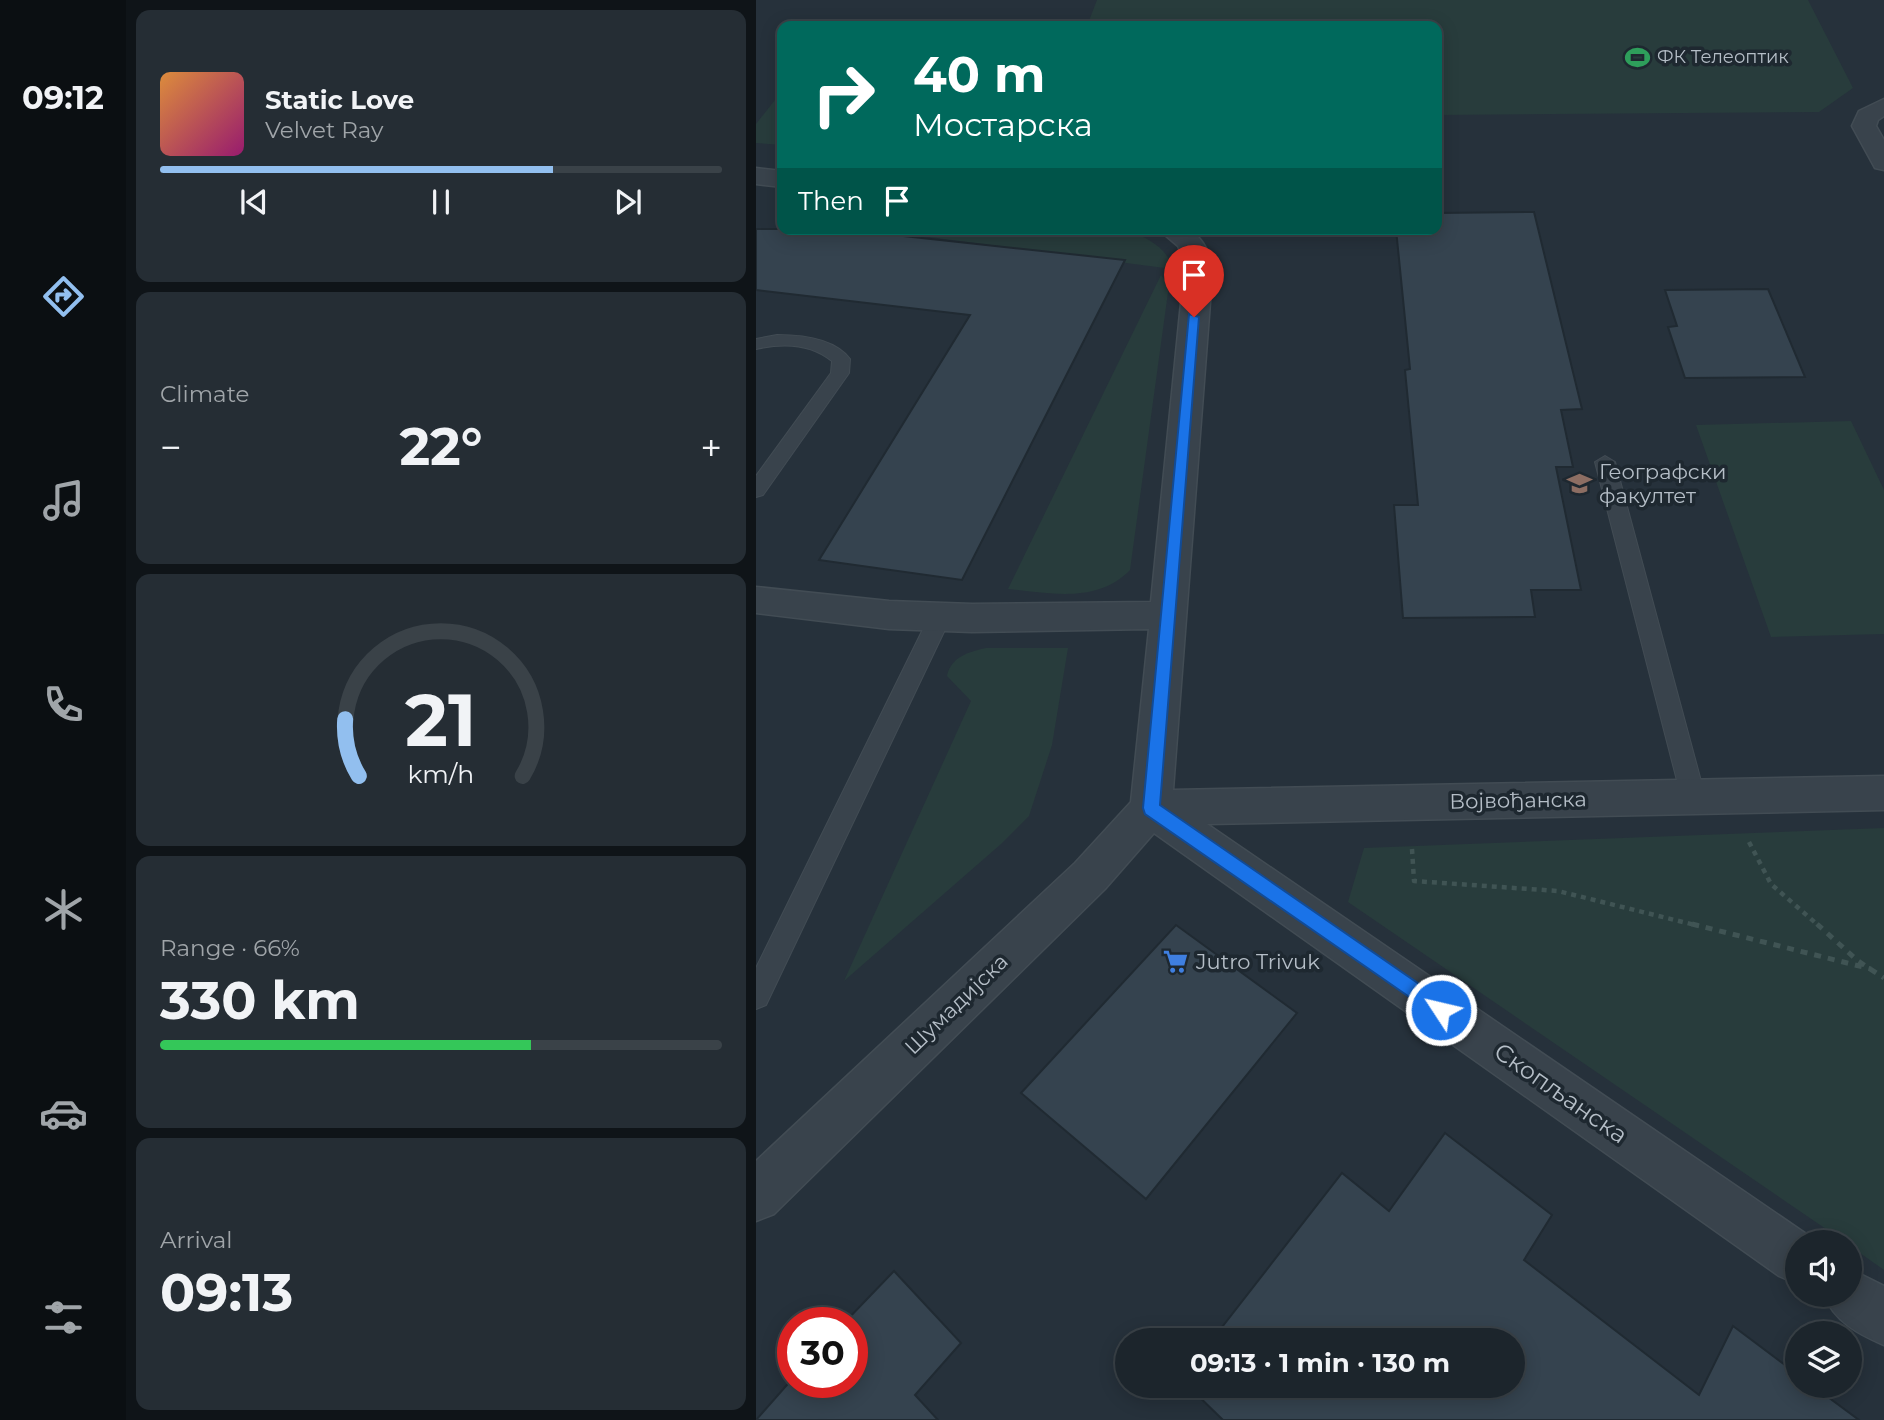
<!DOCTYPE html>
<html lang="en">
<head>
<meta charset="utf-8">
<style>
  :root { --surface:#1c252c; --page:#252d34; --text:#f1f3f6; --muted:#a0a5a9; --line:#3a4248; --accent:#92bfef }
  body { margin:0; font-family:Montserrat,sans-serif; background:var(--page); color:var(--text); height:100vh; display:flex; flex-direction:column; font-size:26px; white-space:nowrap }
  * { box-sizing:border-box; margin:0 }
  p { font-size:23px; color:var(--muted) }
  .icon { flex:none; width:38px; height:38px; fill:none; stroke:currentColor; stroke-width:2; stroke-linecap:round; stroke-linejoin:round }
  .map { position:relative; flex:1; overflow:hidden }
  .side { display:flex; flex-direction:column; gap:10px; padding:10px; background:#0f1418; width:630px }
  .side>* { flex:none }
  .banner { position:absolute; left:21px; top:21px; width:665px; height:214px; border-radius:14px; box-shadow:0 4px 18px #0003,0 0 0 2px var(--line); background:#00695c; color:#fff; overflow:hidden }
  .controls { position:absolute; left:1029px; top:1230px; display:grid; gap:14px }
  .controls a { display:grid; place-items:center; width:77px; height:77px; border-radius:50%; background:var(--surface); box-shadow:0 4px 18px #0003,0 0 0 2px var(--line); font-size:35px }
  .speed { position:absolute; left:21px; top:1307px; display:flex; gap:14px; font-size:35px; font-weight:700; text-align:center }
  .speed>* { display:grid; place-content:center; width:91px; height:91px; border-radius:50%; background:var(--surface); box-shadow:0 4px 18px #0003,0 0 0 2px var(--line); line-height:1 }
  .speed .limit { border:10px solid #d22; background:#fff; color:#111 }
  .pin { position:absolute; display:grid; place-items:center; width:60px; height:60px; color:#fff; margin:-72px -30px; border-radius:50% 50% 50% 0; rotate:-45deg; box-shadow:0 0 7px #0007 }
  .pin .icon { rotate:45deg }
  .me { position:absolute; width:77px; margin:-38px; rotate:305deg; stroke-linejoin:round; filter:drop-shadow(0 0 5px #0008) }
  .turn { display:flex; align-items:center; gap:24px; height:147px; padding:0 21px; font-size:32px }
  .turn .icon { width:91px; height:91px; stroke-width:2.5 }
  .turn b { display:block; font-size:49px; line-height:60px }
  .then { display:flex; align-items:center; height:66px; padding:0 21px; background:#0003; gap:14px; font-size:26px }
  .big { font-size:52px; font-weight:700; line-height:1.1 }
  .side .card { flex:1; display:flex; flex-direction:column; justify-content:center; gap:10px; min-width:0; padding:0 24px; border-radius:14px; background:var(--page) }
  .side .dial { align-items:center; gap:0 }
  .dial svg { height:182px; overflow:visible; fill:none; stroke:var(--line); stroke-width:7; stroke-linecap:round; text-anchor:middle }
  .dial text { fill:var(--text); stroke:none }
  .song { display:flex; align-items:center; gap:21px }
  .cover { width:84px; height:84px; border-radius:10px; background:linear-gradient(135deg,hsl(30 70% 55%),hsl(320 70% 35%)) }
  .played { height:7px; border-radius:4px; background:linear-gradient(90deg,var(--accent) 70%,var(--line) 70%) }
  .keys { display:flex; justify-content:space-around; direction:ltr }
  .heat { display:flex; justify-content:space-between; align-items:center; font-size:38px; direction:ltr }
  .charge { height:10px; border-radius:5px; background:linear-gradient(90deg,#34c759 66%,var(--line) 0) }
  .trip { position:absolute; left:359px; top:1328px; width:410px; height:70px; border-radius:35px; background:var(--surface); box-shadow:0 4px 18px #0003,0 0 0 2px var(--line); font-weight:700; line-height:70px; text-align:center }
  main { display:flex; flex:1; min-height:0 }
  .dock { display:flex; flex-direction:column; width:126px; justify-content:space-around; align-items:center; background:#0b0f12; color:var(--muted) }
  .dock .icon { width:49px; height:49px }
  .dock .on { color:var(--accent) }
  .dock b { font-size:32px; color:var(--text) }
  .map>svg:first-child { display:block }
  .green { fill:#283c3c }
  .building { fill:#35434f; stroke:#202a32; stroke-width:2 }
  .lines { fill:none; stroke-linecap:round; stroke-linejoin:round }
  .service-casing { stroke:#424c54; stroke-width:2 }
  .minor-casing { stroke:#424c54; stroke-width:3 }
  .path-far1 { stroke:#405454; stroke-width:4.5; stroke-dasharray:5 5; stroke-linecap:butt }
  .path { stroke:#405454; stroke-width:5; stroke-dasharray:7 7; stroke-linecap:butt }
  .service { fill:#39434c; fill-rule:evenodd }
  .minor { fill:#39434c; fill-rule:evenodd }
  .route { fill:#1a73e8; stroke:#114b97; stroke-width:2 }
  .labels { text-anchor:middle; dominant-baseline:central; stroke-width:7; stroke-linejoin:round; paint-order:stroke }
  .far-poi-label { font-size:18px; fill:#b5bec7; stroke:#1e2830; text-anchor:start }
  .poi-label { font-size:21px; fill:#b5bec7; stroke:#1e2830; text-anchor:start }
  .street-label { font-size:21px; fill:#b5bec7; stroke:#1e2830 }
  .near-street-label { font-size:24px; fill:#b5bec7; stroke:#1e2830 }
</style>
</head>
<body>
<main>
<nav class="dock">
<b>09:12</b>
<svg class="icon on" aria-label="directions" viewBox="0 0 24 24"><path d="M12 3l9 9-9 9-9-9zM9 14v-3h6M13 9l2 2-2 2"/></svg>
<svg class="icon" aria-label="music" viewBox="0 0 24 24"><path d="M9 18V5l10-2v13"/><circle cx="6" cy="18" r="3"/><circle cx="16" cy="16" r="3"/></svg>
<svg class="icon" aria-label="phone" viewBox="0 0 24 24"><path d="M5 4h4l2 5-3 2q2 4 5 5l2-3 5 2v4C11 20 4 13 5 4z"/></svg>
<svg class="icon" aria-label="climate" viewBox="0 0 24 24"><path d="M12 3v18M4 7l16 10M4 17L20 7"/></svg>
<svg class="icon" aria-label="car" viewBox="0 0 24 24"><path d="M5 17H2v-5l4-1 3-4h7l3 4 3 1v5h-3M9 17h6M6 11h13"/><circle cx="7" cy="17" r="2"/><circle cx="17" cy="17" r="2"/></svg>
<svg class="icon" aria-label="filters" viewBox="0 0 24 24"><path d="M4 7h16M4 17h16"/><circle cx="9" cy="7" r="2"/><circle cx="15" cy="17" r="2"/></svg>
</nav>
<section class="side">
<div class="card">
<div class="song"><i class="cover"></i><div><b>Static Love</b><p>Velvet Ray</p></div></div>
<div class="played"></div>
<div class="keys"><svg class="icon" aria-label="previous" viewBox="0 0 24 24"><path d="M18 5L8 12l10 7zM5 5v14"/></svg><svg class="icon" aria-label="pause" viewBox="0 0 24 24"><path d="M8 5v14M16 5v14"/></svg><svg class="icon" aria-label="next" viewBox="0 0 24 24"><path d="M6 5l10 7-10 7zM19 5v14"/></svg></div>
</div>
<div class="card"><p>Climate</p>
<div class="heat"><a>−</a><b class="big">22°</b><a>+</a></div>
</div>
<div class="card dial"><svg viewBox="0 0 100 80">
<path d="M14 69A42 42 0 1 1 86 69"/>
<path d="M14 69A42 42 0 0 1 8 44" stroke="#92bfef"/>
<text x="50" y="56" font-size="32" font-weight="700">21</text>
<text x="50" y="72" font-size="11">km/h</text>
</svg></div>
<div class="card"><p>Range · 66%</p><b class="big">330 km</b><div class="charge"></div></div>
<div class="card"><p>Arrival</p><b class="big">09:13</b></div>
</section>
<div class="map">
<svg width="1128" height="1420" viewBox="0 0 1128 1420">
  <rect width="100%" height="100%" fill="#26313b"/>
  <path class="green" d="M 341,0 L 1052,0 L 1097,88 L 1063,112 L 681,115 L 681,26 L 331,26 Z
    M 26,91 L 26,145 L 0,143 L 0,124 Z
    M 113,229 L 370,229 C 389,238 412,246 416,269 Z
    M 405,275 L 413,285 L 374,570 C 341,604 294,593 252,589 Z
    M 1095,421 L 1128,490 L 1128,634 L 1015,637 L 940,425 Z
    M 230,648 L 312,648 L 296,745 L 273,816 L 245,844 L 88,981 L 215,701 L 191,676 C 195,657 212,652 230,648 Z
    M 1128,828 L 1128,1270 L 1094,1246 L 1094,1242 L 1089,1242 L 592,902 L 608,848 Z"/>
  <path class="building" d="M 778,212 L 826,409 L 805,410 L 817,467 L 800,467 L 825,590 L 775,590 L 779,617 L 647,618 L 638,505 L 662,505 L 649,370 L 654,369 L 640,229 L 681,229 L 681,213 Z
    M 0,229 L 83,229 L 369,260 L 206,580 L 63,560 L 214,315 L 0,290 Z
    M 1012,289 L 1049,377 L 929,378 L 912,327 L 921,326 L 909,290 Z
    M 420,925 L 541,1013 L 390,1199 L 265,1093 Z
    M 689,1133 L 796,1215 L 768,1260 L 943,1395 L 977,1326 L 1041,1374 L 1041,1386 L 1057,1386 L 1103,1420 L 467,1420 L 432,1386 L 756,1386 L 756,1340 L 456,1340 L 586,1173 L 633,1211 Z
    M 138,1271 L 205,1343 L 159,1395 L 182,1420 L 0,1420 L 37,1378 L 37,1382 L 96,1382 L 96,1323 L 88,1323 Z"/>
  <g class="lines">
    <defs>
      <path id="service" d="M 21,335 C 45,335 78,338 94,359 L 93,373 L 7,495 L 0,497 L 0,476 L 75,373 L 76,361 C 54,343 26,343 0,349 L 0,339 Z
        M 849,456 L 859,462 L 949,796 L 945,803 L 937,806 L 929,803 L 925,796 L 839,462 Z
        M 184,609 L 192,611 L 195,617 L 10,1005 L 0,1009 L 0,968 L 173,617 L 176,611 Z"/>
      <path id="minor" d="M 1128,99 L 1128,116 L 1122,120 L 1120,126 L 1128,140 L 1128,170 L 1119,168 L 1096,126 L 1103,111 Z
        M 0,168 L 26,171 L 26,187 L 0,184 Z
        M 402,229 C 438,229 442,229 457,263 L 417,790 L 1128,776 L 1128,810 L 451,824 L 1059,1240 L 1061,1242 L 1041,1242 L 1041,1284 L 1023,1276 L 398,833 L 349,889 L 18,1214 L 0,1221 L 0,1161 L 319,863 L 375,802 L 393,629 L 216,632 L 133,629 L 0,613 L 0,587 L 133,601 L 216,604 L 395,602 L 429,263 L 422,246 Z
        M 1094,1269 L 1128,1286 L 1128,1345 C 1102,1334 1078,1321 1068,1295 L 1094,1295 Z"/>
    </defs>
    <use href="#service" class="service-casing"/>
    <use href="#minor" class="minor-casing"/>
    <path class="path-far1" d="M 993,842 L 1015,884 L 1063,926
      M 656,849 L 658,881 L 802,891 L 943,926"/>
    <path class="path" d="M 936,924 L 1115,969
      M 1061,924 L 1102,961 L 1128,978"/>
    <use href="#service" class="service"/>
    <use href="#minor" class="minor"/>
  </g>
  <path class="route" d="M 433,314 L 443,317 L 404,805 L 692,1004 L 694,1010 L 692,1016 L 685,1019 L 389,814 L 387,808 Z"/>
  <defs>
    <symbol id="stadium-bare" viewBox="-9 -9 18 18"><path d="M0-5a6.5 5 0 1 0 0 10a6.5 5 0 1 0 0-10ZM-3.5-1.8h7v3.6h-7Z" fill="#2e9e5b" stroke="#1e2830" stroke-width="2.5" paint-order="stroke"/></symbol>
    <symbol id="university-bare" viewBox="-9 -9 18 18"><path d="M0-5L7-2L0 1L-7-2ZM-4 1L0 2.5L4 1V4Q0 6-4 4Z" fill="#8d6e63" stroke="#1e2830" stroke-width="2.5" paint-order="stroke"/></symbol>
    <symbol id="supermarket-bare" viewBox="-9 -9 18 18"><path d="M-6-5.5h2.5l.6 2H6L4.5 2H-2.5L-4.4-4H-6ZM-1.5 3.2a1.3 1.3 0 1 0 .1 0ZM3 3.2a1.3 1.3 0 1 0 .1 0Z" fill="#3f7fe0" stroke="#1e2830" stroke-width="2.5" paint-order="stroke"/></symbol>
  </defs>
  <g fill-rule="evenodd">
    <use href="#stadium-bare" x="864" y="40" width="35" height="35"/>
    <use href="#university-bare" x="806" y="466" width="35" height="35"/>
    <use href="#supermarket-bare" x="402" y="944" width="35" height="35"/>
  </g>
  <g class="labels">
    <g class="far-poi-label">
      <text x="901" y="57">ФК Телеоптик</text>
    </g>
    <g class="poi-label">
      <text x="843" y="471">Географски<tspan x="843" dy="24">факултет</tspan></text>
      <text x="440" y="961">Jutro Trivuk</text>
    </g>
    <g class="street-label">
      <text transform="translate(762 800) rotate(-1)">Војвођанска</text>
      <text transform="translate(200 1004) rotate(-44)">Шумадијска</text>
    </g>
    <g class="near-street-label">
      <text transform="translate(805 1093) rotate(35)">Скопљанска</text>
    </g>
  </g>
</svg>
<div class="controls">
<a><svg class="icon" aria-label="sound" viewBox="0 0 24 24"><path d="M4 9h4l5-4v14l-5-4H4zM17 9q2 3 0 6"/></svg></a>
<a><svg class="icon" aria-label="layers" viewBox="0 0 24 24"><path d="M12 4l9 5-9 5-9-5zM3 14l9 5 9-5"/></svg></a>
</div>
<div class="speed"><div class="limit">30</div></div>
<div class="pin" style="left:438px;top:317px;background:#d93025"><svg class="icon" aria-label="arrive" viewBox="0 0 24 24"><path d="M6 21V4h12l-3 4 3 4H6"/></svg></div>
<svg class="me" style="left:685px;top:1010px" viewBox="-20 -20 40 40"><circle r="17" fill="#1a73e8" stroke="#fff" stroke-width="3"/><path d="M0-11L8 9 0 5-8 9z" fill="#fff"/></svg>
<div class="trip">09:13 · 1 min · 130 m</div>
<div class="banner">
<div class="turn"><svg class="icon" aria-label="right" viewBox="0 0 24 24"><path d="M7 20v-9h11M14 6l5 5-5 5"/></svg><div><b>40 m</b>Мостарска</div></div>
<div class="then">Then<svg class="icon" aria-label="arrive" viewBox="0 0 24 24"><path d="M6 21V4h12l-3 4 3 4H6"/></svg></div>
</div>
</div>
</main>
</body>
</html>
